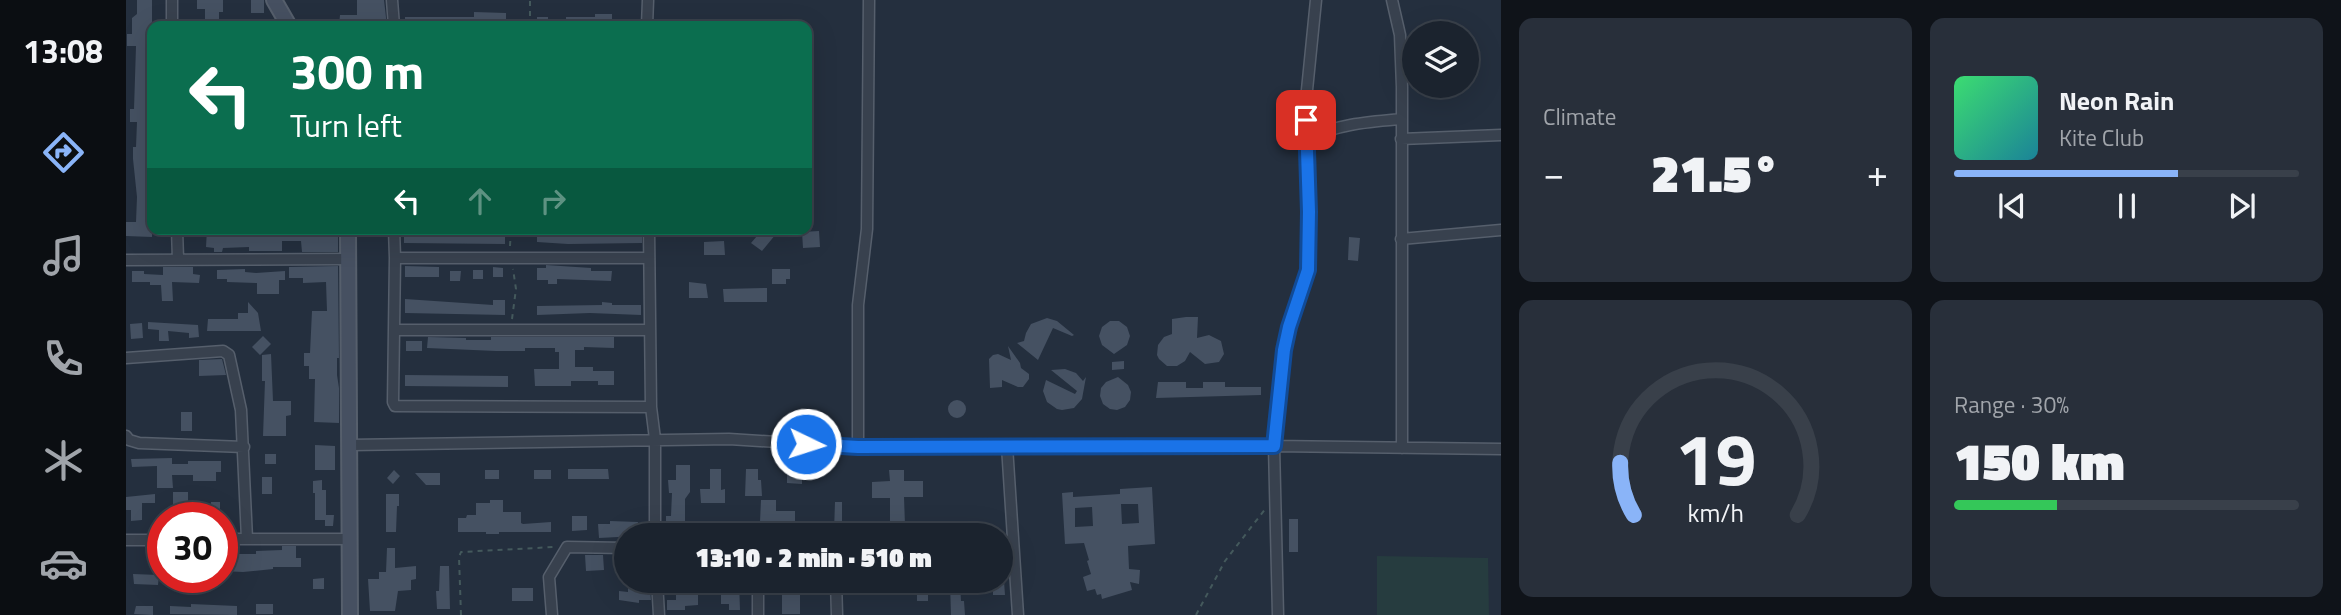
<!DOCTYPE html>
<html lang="en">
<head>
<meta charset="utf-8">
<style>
  :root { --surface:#1b232e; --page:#282f3a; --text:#f1f3f6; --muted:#a0a4aa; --line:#39404a; --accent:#8ab4f8 }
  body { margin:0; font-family:"Titillium Web",sans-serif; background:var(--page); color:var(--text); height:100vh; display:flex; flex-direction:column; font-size:26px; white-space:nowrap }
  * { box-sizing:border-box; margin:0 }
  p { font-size:23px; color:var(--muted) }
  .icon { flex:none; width:38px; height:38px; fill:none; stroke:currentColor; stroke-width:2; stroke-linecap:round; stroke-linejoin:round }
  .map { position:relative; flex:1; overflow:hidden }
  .drawer { display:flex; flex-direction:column; gap:18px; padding:18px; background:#0f1319; width:840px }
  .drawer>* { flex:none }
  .hud { position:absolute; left:21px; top:21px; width:665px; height:214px; border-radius:14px; box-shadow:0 7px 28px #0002,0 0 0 2px var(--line); background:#0b6e4f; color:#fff; overflow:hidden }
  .buttons { position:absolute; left:1276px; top:21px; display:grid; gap:14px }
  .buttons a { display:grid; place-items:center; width:77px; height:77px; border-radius:50%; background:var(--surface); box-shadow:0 7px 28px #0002,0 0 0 2px var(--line); font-size:35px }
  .speed { position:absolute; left:21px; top:502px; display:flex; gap:14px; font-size:35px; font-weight:700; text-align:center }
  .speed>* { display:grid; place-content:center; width:91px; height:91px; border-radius:50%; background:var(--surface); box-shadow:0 7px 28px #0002,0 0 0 2px var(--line); line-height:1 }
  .speed .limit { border:10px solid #d22; background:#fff; color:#111 }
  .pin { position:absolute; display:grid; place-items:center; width:60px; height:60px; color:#fff; margin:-30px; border-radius:14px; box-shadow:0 4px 10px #0006 }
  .me { position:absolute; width:77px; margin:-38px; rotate:94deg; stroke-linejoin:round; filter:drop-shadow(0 0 5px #0008) }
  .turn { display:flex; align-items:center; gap:24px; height:147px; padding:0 28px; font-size:32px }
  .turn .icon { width:91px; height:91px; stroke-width:2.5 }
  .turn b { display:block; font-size:49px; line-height:60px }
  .lanes { display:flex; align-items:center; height:66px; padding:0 28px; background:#0003; justify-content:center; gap:35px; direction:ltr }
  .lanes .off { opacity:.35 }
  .big { font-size:52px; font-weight:800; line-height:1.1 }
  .drawer .card { flex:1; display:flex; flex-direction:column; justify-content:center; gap:10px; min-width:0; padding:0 24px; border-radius:14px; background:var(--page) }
  .drawer .dial { align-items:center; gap:0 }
  .dial svg { height:182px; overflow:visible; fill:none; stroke:var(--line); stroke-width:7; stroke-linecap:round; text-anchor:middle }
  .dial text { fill:var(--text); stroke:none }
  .song { display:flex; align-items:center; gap:21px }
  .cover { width:84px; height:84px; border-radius:10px; background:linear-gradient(135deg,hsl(140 70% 55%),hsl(190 70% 35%)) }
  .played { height:7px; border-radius:4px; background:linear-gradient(90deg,var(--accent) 65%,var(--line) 65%) }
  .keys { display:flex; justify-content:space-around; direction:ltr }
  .heat { display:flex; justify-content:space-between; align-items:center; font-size:38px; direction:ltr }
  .charge { height:10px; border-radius:5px; background:linear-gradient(90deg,#34c759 30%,var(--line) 0) }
  .drawer .tiles { flex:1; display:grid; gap:18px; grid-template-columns:repeat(2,1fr) }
  .trip { position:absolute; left:488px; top:523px; width:399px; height:70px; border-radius:35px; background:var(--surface); box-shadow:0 7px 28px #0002,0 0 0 2px var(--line); font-weight:800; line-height:70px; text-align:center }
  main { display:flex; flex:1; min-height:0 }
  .tab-bar { display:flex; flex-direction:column; width:126px; justify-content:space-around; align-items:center; background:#0b0e12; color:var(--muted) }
  .tab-bar .icon { width:49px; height:49px }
  .tab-bar .on { color:var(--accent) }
  .tab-bar b { font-size:32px; color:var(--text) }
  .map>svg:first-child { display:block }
  .green { fill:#263c3f }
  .building { fill:#455162; fill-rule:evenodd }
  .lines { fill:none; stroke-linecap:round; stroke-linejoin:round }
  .street-casing { stroke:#565f6c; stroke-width:13 }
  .secondary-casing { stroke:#565f6c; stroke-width:18 }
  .path { stroke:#44595c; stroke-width:2; stroke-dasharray:5 5; stroke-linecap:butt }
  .street { stroke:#38414e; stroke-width:10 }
  .secondary { stroke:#465061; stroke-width:14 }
  .route-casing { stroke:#114b97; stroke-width:18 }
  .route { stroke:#1a73e8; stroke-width:12 }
</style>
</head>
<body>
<main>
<nav class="tab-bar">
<b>13:08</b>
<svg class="icon on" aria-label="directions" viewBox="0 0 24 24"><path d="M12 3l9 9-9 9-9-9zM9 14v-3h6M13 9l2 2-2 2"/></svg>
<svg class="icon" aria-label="music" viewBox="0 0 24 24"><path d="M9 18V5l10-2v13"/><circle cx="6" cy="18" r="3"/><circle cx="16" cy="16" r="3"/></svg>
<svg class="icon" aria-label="phone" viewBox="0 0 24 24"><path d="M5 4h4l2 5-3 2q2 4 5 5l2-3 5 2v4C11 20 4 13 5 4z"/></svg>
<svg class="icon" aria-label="climate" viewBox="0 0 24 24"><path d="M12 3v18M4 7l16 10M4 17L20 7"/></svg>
<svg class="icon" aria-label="car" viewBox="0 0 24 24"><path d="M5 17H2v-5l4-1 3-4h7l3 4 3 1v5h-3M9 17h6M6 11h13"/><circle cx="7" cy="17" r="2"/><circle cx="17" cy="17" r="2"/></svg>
</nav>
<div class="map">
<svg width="1375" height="615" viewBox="0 0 1375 615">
  <rect width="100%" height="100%" fill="#242f3e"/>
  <path class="green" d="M 1251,556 L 1362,558 L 1363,615 L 1251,615 Z"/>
  <path class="building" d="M 11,0 L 26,0 L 26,237 L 0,236 L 0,222 L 10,222 L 11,197 L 7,159 L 7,147 L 10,147 L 11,122 L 4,122 L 4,109 L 8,109 L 10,46 L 1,46 L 1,34 L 6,34 L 6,18 L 11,14 Z
    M 71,0 L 97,0 L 97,12 L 93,12 L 93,26 L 79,26 L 79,9 L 71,9 Z
    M 125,0 L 138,0 L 138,13 L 125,13 Z
    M 231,0 L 258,0 L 261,26 L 213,25 L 214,15 L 231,15 Z
    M 348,12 L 380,13 L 380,26 L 279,26 L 279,17 L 348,17 Z
    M 469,14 L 486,14 L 486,24 L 469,24 Z
    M 411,17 L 422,17 L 422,26 L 411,26 Z
    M 440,17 L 469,17 L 469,26 L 440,26 Z
    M 81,229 L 212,229 L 212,252 L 176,252 L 175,241 L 156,241 L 156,251 L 123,251 L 123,247 L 97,248 L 96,252 L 88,252 L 88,248 L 80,247 Z
    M 622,229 L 644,229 L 650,234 L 636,251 L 625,243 L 631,236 Z
    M 693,231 L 694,247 L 677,248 L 676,232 Z
    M 411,232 L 454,234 L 516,232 L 516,243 L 442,244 L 411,242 Z
    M 278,233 L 379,234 L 379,244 L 278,243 Z
    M 1223,237 L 1234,238 L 1232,261 L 1222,260 Z
    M 598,241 L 599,255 L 578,255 L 578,242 Z
    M 420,265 L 465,268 L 465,271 L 486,271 L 485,281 L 431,279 L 431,284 L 422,284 L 422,280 L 411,280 L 411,268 L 420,268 Z
    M 212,266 L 213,358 L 211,358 L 211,375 L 213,388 L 213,423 L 188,422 L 189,379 L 183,379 L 183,366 L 178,366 L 178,353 L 184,353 L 186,311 L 201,311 L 200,282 L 177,283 L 177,278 L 163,278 L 163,267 Z
    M 279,266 L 313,267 L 313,277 L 279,277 Z
    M 37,267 L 67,267 L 67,274 L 74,275 L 73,283 L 46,282 L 47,301 L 36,301 L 35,285 L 24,285 L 24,282 L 6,282 L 6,271 L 18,271 L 18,274 L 37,275 Z
    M 367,267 L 377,268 L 377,277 L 367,277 Z
    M 119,269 L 119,272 L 130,273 L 159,271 L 159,280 L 153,280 L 153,294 L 131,294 L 131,283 L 101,282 L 101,279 L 91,279 L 91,270 Z
    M 646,269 L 664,269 L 664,279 L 660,279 L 660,284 L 646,284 Z
    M 347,270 L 357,270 L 357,279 L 347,279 Z
    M 324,271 L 335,271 L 334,281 L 324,281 Z
    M 563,282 L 580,284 L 582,298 L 563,298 Z
    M 641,288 L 641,302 L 598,302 L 597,289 Z
    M 279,299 L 367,305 L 367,300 L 379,300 L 379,315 L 279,313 Z
    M 122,302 L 132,313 L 135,331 L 81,331 L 82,319 L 112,319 L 112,313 L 122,313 Z
    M 476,302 L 486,303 L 486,305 L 515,305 L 515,315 L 464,313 L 411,315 L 411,306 L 476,305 Z
    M 1060,317 L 1072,317 L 1071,338 L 1083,335 L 1095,341 L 1098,354 L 1093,362 L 1079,364 L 1064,352 L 1059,361 L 1051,366 L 1041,366 L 1033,359 L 1031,355 L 1032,345 L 1038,337 L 1046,334 L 1046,319 Z
    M 921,318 L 931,321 L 948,335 L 946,336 L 927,328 L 912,360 L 891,343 L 898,341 L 900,333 L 905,324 Z
    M 984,321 L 993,321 L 1001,327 L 1004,336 L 1001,345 L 988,354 L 976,345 L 973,336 L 976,327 Z
    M 22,322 L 72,325 L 73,337 L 63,338 L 63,333 L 42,331 L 43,341 L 33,341 L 33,330 L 22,329 Z
    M 16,323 L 17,338 L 5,339 L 4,324 Z
    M 137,336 L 145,344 L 134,355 L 126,347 Z
    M 302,337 L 340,338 L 340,340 L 365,340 L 365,337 L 488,337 L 488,348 L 458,347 L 458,350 L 449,350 L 449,367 L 467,367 L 467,371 L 488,371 L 488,385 L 472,385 L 472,381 L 445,381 L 445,386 L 409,386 L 408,369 L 433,369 L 433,352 L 429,352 L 429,348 L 399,348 L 399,351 L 370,351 L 301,348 Z
    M 280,341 L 296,341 L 296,351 L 280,351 Z
    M 882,346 L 894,363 L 895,368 L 903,374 L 903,379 L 897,387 L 892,387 L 876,380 L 876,387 L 864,388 L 863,359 L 867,355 L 872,354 L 885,360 Z
    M 145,354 L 147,401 L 165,401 L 165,415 L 160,416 L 160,436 L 137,436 L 139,381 L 136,381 L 136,355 Z
    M 73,360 L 96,359 L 100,375 L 73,376 Z
    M 998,361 L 998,369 L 986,370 L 986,362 Z
    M 939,369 L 950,373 L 957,381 L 960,377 L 956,399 L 948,408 L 936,410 L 931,409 L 921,402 L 917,391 L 920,380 L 949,394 L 951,391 L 925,370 Z
    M 279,375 L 382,376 L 382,387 L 279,386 Z
    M 992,377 L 1002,385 L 1005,392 L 1004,400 L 999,407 L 991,410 L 984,409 L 977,404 L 974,396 L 975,388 L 980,382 Z
    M 1032,382 L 1060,382 L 1060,388 L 1077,388 L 1077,382 L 1099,382 L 1099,387 L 1135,387 L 1135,395 L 1030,398 Z
    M822 409a9 9 0 1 1 18 0a9 9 0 1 1-18 0Z
    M 55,412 L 66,412 L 66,431 L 55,431 Z
    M 189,445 L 209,446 L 209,470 L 189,470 Z
    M 139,454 L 150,454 L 150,464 L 139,464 Z
    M 46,458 L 46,464 L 62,464 L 62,461 L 95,461 L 95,472 L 90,472 L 90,481 L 67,481 L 67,475 L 46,475 L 47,488 L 31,488 L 31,466 L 6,467 L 5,459 Z
    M 550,465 L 564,465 L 564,492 L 559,499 L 559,532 L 540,532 L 540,516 L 545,516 L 546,493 L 543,493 L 542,480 L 550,480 Z
    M 442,469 L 482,469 L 483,479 L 442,479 Z
    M 584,469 L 595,469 L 595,490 L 599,489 L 599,503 L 575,503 L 574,489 L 584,489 Z
    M 620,469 L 632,469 L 632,480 L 635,480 L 636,496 L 619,496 Z
    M 268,470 L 274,476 L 267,484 L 261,478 Z
    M 359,470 L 373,470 L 373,479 L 359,479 Z
    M 408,470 L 425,470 L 425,479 L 408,479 Z
    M 763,470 L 778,470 L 778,481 L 797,481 L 797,497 L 778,497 L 779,525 L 764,526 L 764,498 L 746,498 L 746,482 L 764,481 Z
    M 289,473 L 314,473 L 314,485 L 300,485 Z
    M 661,474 L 676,475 L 676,484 L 661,483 Z
    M 136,477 L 146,477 L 146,494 L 136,494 Z
    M 196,480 L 196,490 L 200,490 L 200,515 L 208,515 L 207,526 L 199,526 L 199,520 L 189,520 L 189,493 L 187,493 L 187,481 Z
    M 1026,487 L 1029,544 L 1002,546 L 1003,569 L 1014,570 L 1013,584 L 1004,582 L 1006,590 L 976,599 L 975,594 L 971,595 L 969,589 L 961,591 L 957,577 L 965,574 L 961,561 L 963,560 L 958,543 L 939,544 L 936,493 L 947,492 L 947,497 L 994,494 L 994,489 ZM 995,504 L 1012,504 L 1013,523 L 996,524 ZM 966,507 L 967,526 L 949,527 L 949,508 Z
    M 47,492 L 62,492 L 62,506 L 74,506 L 74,518 L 47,518 Z
    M 29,494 L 29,503 L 16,503 L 16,520 L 5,521 L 5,510 L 0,510 L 0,497 Z
    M 260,494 L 273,494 L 273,506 L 271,506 L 270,532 L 260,532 Z
    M 364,500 L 377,500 L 377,512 L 395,512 L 395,523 L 397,524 L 425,522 L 425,532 L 373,532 L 373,534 L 360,534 L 360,532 L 332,532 L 332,518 L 340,518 L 341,515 L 350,515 L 350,503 L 364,503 Z
    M 635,500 L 650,500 L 650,511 L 669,511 L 669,523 L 690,523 L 690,531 L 669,532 L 669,536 L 629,534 L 629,531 L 615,533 L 614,525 L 634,522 Z
    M 85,502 L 94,502 L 94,514 L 85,514 Z
    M 709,502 L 716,502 L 716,531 L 708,531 Z
    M 446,516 L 461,516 L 461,530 L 446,531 Z
    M 1163,519 L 1172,519 L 1172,552 L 1163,552 Z
    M 484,521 L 512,522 L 511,536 L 473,538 L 472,524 L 484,524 Z
    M 736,523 L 745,523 L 745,536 L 735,536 Z
    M 156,546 L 170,546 L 170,558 L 175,558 L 175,567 L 147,567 L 147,569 L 117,572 L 96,571 L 96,554 L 130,554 L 130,551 L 156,550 Z
    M 261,548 L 269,548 L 269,568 L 290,566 L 290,579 L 285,580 L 285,590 L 272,591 L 269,611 L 244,611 L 242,579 L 253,579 L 253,572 L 260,572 Z
    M 459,555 L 477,555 L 478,570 L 460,571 Z
    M 314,566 L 323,566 L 324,609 L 311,609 L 310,591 L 313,591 Z
    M 7,574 L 33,575 L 32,585 L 8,584 Z
    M 198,578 L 198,589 L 187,589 L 187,579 Z
    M 502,581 L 514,581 L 514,589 L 524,589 L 525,600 L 513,600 L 513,603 L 493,600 L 493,591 L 502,592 Z
    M 550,581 L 568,581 L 568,592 L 572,592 L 572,605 L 559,606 L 559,610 L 541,610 L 541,600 L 550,600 Z
    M 603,581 L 613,581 L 614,610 L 603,610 L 603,604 L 595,604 L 595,595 L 604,595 Z
    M 656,581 L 674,581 L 674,614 L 656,614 Z
    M 867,581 L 878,581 L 879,595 L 867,595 Z
    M 824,583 L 834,583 L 835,601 L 838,601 L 839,615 L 825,615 Z
    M 386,588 L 407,588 L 407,601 L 386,601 Z
    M 791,590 L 802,590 L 802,601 L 791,601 Z
    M 65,604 L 111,606 L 111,615 L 44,614 L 44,606 L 65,607 Z
    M 130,604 L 147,604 L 147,614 L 130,614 Z
    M 10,606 L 27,606 L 27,615 L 8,614 Z"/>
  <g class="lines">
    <defs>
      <path id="street" d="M 46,0 L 46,26
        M 266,0 L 268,26
        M 1266,0 L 1274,35 L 1276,87 L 1276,448
        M 521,26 L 522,0
        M 1181,139 C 1212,124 1241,122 1275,119
        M 1275,139 L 1375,135
        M 51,229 L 52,259
        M 268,229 L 269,258 L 267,402 L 269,406 L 525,407 L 523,229
        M 1275,239 L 1375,230
        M 269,258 L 523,258
        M 0,260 L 223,259
        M 269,330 L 523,330
        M 0,358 L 97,351 L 103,355 L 115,410 L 121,539
        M 525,407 L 529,439 L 529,536
        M 0,436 L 3,440 L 13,443 L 118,447
        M 225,445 L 603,439 L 732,447 L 1148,446 L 1375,449
        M 881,446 L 892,615
        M 732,447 L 732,305 L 741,229 L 743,0
        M 96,539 L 224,539
        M 0,540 L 37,540
        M 531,581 L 533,615
        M 710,581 L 711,615
        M 426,615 L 423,577 L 441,547 L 500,548
        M 632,615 L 632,581
        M 1152,615 L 1148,446 L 1158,350 L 1163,327 L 1182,270 L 1183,212 L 1180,100 L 1190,0"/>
      <path id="secondary" d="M 148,0 L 163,26
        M 222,229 L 224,615"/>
    </defs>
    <use href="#street" class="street-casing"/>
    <use href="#secondary" class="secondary-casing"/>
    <path class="path" d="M 404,26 L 404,0
      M 384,246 L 385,229
      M 386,319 L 390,289 L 387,269
      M 335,615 L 333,557 L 335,552 L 428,547
      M 1070,615 L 1099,561 L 1140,508"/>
    <use href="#street" class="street"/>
    <use href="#secondary" class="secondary"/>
  </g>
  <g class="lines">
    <defs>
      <path id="route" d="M 680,444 L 732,447 L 1148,446 L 1158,350 L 1163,327 L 1182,270 L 1183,212 L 1180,120"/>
    </defs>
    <use href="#route" class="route-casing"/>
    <use href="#route" class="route"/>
  </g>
</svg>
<div class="buttons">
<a><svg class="icon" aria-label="layers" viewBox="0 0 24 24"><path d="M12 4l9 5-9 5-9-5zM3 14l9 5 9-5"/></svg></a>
</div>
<div class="speed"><div class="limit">30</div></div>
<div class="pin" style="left:1180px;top:120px;background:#d93025"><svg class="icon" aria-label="arrive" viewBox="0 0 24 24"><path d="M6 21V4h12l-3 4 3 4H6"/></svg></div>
<svg class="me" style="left:680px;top:444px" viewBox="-20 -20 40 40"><circle r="17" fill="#1a73e8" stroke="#fff" stroke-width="3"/><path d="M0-11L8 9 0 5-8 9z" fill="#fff"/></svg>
<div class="trip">13:10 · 2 min · 510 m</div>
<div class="hud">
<div class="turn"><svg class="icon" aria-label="left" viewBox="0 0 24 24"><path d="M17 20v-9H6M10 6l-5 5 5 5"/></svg><div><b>300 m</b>Turn left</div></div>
<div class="lanes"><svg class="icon" aria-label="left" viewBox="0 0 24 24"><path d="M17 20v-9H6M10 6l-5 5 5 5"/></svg><svg class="icon off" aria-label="ahead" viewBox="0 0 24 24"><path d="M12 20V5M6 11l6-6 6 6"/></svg><svg class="icon off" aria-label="right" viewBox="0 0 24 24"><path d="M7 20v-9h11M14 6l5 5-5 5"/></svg></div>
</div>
</div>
<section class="drawer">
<div class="tiles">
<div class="card"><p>Climate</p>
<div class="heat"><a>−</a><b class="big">21.5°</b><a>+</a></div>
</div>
<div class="card">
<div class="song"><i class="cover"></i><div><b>Neon Rain</b><p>Kite Club</p></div></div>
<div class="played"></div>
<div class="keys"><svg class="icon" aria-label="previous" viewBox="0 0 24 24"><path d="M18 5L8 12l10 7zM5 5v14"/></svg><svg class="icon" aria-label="pause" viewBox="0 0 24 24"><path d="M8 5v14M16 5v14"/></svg><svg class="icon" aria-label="next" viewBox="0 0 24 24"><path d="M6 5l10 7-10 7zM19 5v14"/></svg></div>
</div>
<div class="card dial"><svg viewBox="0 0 100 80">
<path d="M14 69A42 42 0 1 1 86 69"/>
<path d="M14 69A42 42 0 0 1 8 46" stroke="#8ab4f8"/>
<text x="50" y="56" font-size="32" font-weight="700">19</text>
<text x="50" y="72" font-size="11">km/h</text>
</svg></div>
<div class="card"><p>Range · 30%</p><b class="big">150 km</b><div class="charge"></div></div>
</div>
</section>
</main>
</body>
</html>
